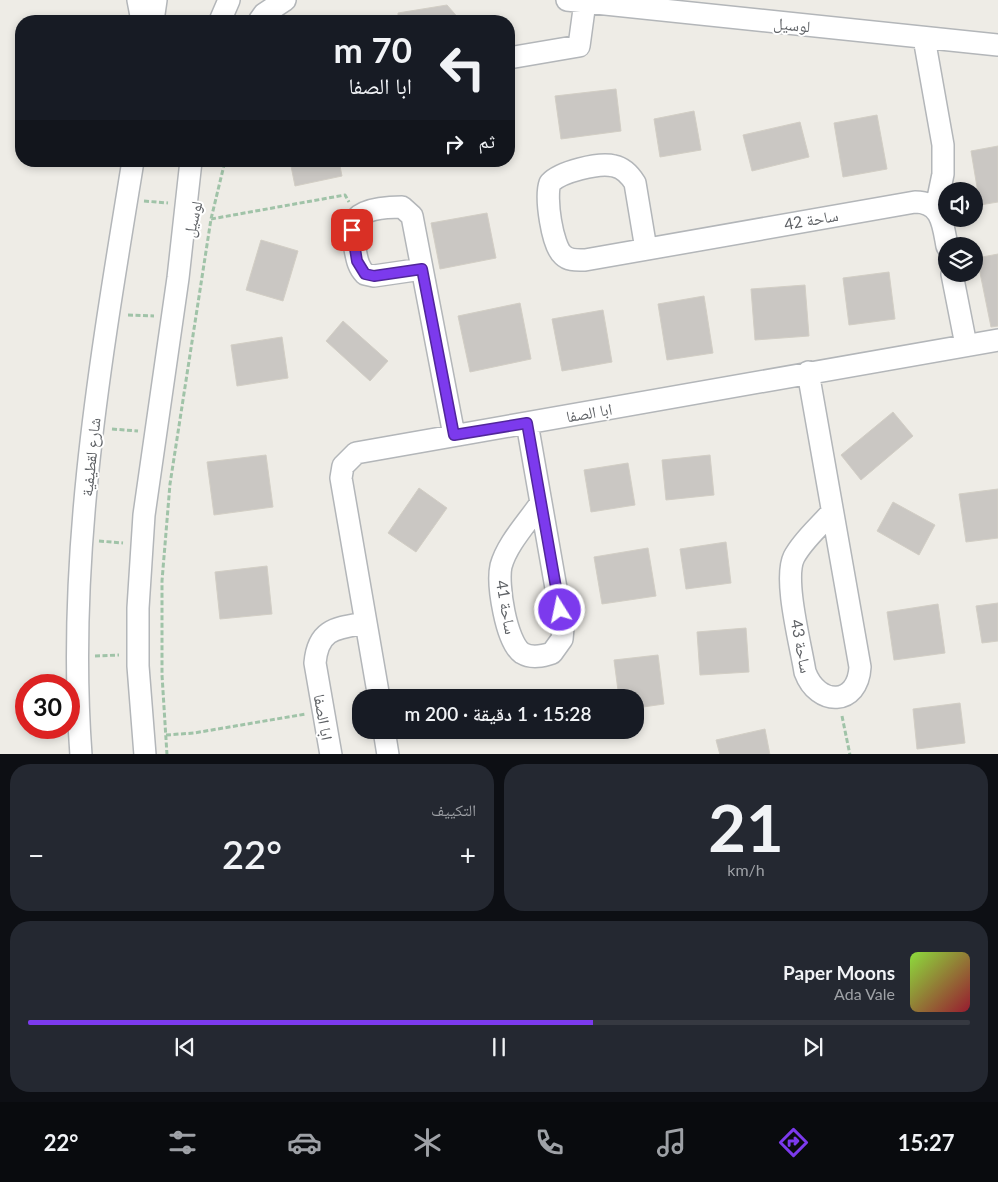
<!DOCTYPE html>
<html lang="ar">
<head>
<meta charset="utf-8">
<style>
  :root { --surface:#171b24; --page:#242831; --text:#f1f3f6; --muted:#9ea1a6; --line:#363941; --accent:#7c3aed }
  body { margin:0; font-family:Lato,"Noto Naskh Arabic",sans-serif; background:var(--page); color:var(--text); direction:rtl; height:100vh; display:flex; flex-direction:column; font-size:19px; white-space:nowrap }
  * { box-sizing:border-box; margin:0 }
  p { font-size:16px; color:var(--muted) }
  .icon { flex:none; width:28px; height:28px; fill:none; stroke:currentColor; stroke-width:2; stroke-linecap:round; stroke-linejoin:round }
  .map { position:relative; height:754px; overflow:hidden; direction:ltr }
  .sheet { display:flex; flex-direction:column; gap:10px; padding:10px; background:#0d0f14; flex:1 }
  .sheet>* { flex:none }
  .hud { position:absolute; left:15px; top:15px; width:500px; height:152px; border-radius:20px; box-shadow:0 2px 8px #0003; direction:rtl; background:#171b24; color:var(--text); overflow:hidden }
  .tools { position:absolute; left:938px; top:182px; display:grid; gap:10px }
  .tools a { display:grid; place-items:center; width:45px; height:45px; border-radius:50%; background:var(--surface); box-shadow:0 2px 8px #0003; font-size:25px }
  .speed { position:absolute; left:15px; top:674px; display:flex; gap:10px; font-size:25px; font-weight:700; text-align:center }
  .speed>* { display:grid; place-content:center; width:65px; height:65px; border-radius:50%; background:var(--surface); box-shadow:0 2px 8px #0003; line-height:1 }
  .speed .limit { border:8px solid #d22; background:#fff; color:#111 }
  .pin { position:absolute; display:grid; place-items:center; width:42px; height:42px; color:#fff; margin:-21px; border-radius:10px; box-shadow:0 2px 8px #0006 }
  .me { position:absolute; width:55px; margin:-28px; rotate:350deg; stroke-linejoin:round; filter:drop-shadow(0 0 4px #0008) }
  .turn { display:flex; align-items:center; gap:18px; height:105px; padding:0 20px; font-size:22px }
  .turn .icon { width:65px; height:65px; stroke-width:2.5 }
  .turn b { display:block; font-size:35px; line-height:42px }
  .then { display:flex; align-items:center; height:48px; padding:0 20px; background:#0003; gap:10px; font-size:19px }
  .big { font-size:38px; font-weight:600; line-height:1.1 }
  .sheet .widget { flex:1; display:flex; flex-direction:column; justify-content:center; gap:8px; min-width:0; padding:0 18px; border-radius:20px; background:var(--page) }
  .sheet .dial { align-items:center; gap:0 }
  .dial b { font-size:65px; line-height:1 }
  .song { display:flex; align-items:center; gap:15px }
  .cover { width:60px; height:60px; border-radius:8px; background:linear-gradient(135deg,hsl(90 70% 55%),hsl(350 70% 35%)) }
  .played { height:5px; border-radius:2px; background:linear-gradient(90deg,var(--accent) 60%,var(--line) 60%) }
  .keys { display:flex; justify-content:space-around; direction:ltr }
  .heat { display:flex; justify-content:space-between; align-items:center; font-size:28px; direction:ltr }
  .sheet .tiles { flex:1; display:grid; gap:10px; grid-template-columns:1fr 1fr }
  .widget:last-child { grid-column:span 2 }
  .trip { position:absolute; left:352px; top:689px; width:292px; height:50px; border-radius:20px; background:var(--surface); box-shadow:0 2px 8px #0003; font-weight:600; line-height:50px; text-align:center; direction:rtl }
  .tab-bar { display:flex; height:80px; justify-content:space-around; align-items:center; background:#090b0e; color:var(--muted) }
  .tab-bar .icon { width:35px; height:35px }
  .tab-bar .on { color:var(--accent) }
  .tab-bar b { font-size:22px; color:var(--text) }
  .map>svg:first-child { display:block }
  .building { fill:#cac7c3; stroke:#d2cec5 }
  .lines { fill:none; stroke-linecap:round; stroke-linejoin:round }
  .minor-casing { stroke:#b3b6b9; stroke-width:24 }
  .path { stroke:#a0c3a8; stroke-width:3; stroke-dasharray:5 2.5; stroke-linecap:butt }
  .minor { stroke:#fff; stroke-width:21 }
  .route-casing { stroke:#51269a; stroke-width:12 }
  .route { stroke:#7c3aed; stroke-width:9 }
  .labels { text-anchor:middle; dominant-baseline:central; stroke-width:4; stroke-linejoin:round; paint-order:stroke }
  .street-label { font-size:16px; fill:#5e6165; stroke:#fff }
</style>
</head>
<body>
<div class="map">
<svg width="998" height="755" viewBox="0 0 998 755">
  <rect width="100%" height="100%" fill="#eeece6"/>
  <path class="building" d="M 447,5 L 461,21 L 398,21 L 398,13 Z
    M 616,89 L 621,131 L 561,139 L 555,96 Z
    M 694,111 L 701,150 L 660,157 L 654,119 Z
    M 877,115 L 887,169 L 843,177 L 834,123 Z
    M 800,122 L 809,157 L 752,171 L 743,135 Z
    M 998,146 L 998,202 L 980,205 L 971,151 Z
    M 290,161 L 339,161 L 342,176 L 295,186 Z
    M 487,213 L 496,258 L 440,269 L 431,223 Z
    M 261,240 L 298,251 L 283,301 L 246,290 Z
    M 998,254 L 998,326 L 991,327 L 977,258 Z
    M 889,272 L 895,319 L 849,325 L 843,278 Z
    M 805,285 L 809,336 L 755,340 L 751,289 Z
    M 704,296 L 713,353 L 667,360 L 658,304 Z
    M 520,303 L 531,359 L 470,372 L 458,316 Z
    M 603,310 L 612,362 L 562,371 L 552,319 Z
    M 343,321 L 388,361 L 370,381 L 326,341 Z
    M 282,337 L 288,378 L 237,386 L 231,345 Z
    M 893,412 L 913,436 L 861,480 L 841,455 Z
    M 266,455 L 273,507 L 214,515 L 207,462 Z
    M 710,455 L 714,495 L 666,500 L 662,460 Z
    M 628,463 L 635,505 L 591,512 L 584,470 Z
    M 419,488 L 447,508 L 416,552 L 388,533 Z
    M 998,489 L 998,538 L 966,542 L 959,494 Z
    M 893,502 L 935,525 L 919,555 L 877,531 Z
    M 726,542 L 731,583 L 686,589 L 680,549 Z
    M 648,548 L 656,596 L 602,604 L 594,557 Z
    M 267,566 L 272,614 L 220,619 L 215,572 Z
    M 998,603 L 998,641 L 982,643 L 976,606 Z
    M 938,604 L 945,653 L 894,660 L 887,612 Z
    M 746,628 L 749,672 L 700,675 L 697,632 Z
    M 658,655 L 664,704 L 636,708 L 636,698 L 619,698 L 614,660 Z
    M 960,703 L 965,743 L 917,749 L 913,709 Z
    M 765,729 L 770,755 L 720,755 L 716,740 Z"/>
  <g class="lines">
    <defs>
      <path id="minor" d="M 138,0 L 142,21
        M 567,0 L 998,45
        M 153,21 L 156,0
        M 220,21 L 229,0
        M 259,21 L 264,14 L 285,0
        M 924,38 L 943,145 L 943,174 L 936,208
        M 509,58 L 579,46 L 585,2
        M 646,249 L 635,183 C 630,175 624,168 614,166 C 599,162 560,172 550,183 C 545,197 552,246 563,255 C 569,261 577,260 585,260 L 915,202 C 942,202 943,225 947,246
        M 422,269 L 374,276 L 365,274 C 358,267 357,259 355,249 C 354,241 351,232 353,225 C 357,208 388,207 402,207 L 412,216 L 454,435
        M 952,274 L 966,345
        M 808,372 L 860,667 C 858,706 818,707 805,672 C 801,646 783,579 794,557 C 803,540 819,527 831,513
        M 527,423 L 563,628 L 562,639 L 552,653 C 543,656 532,659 522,653 C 506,642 497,584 501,566 C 507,544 527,523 540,504
        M 379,698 L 341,478 L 343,466 L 356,453 L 998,340
        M 384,730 L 388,755
        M 81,755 C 66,555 101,357 133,161
        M 145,755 L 138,666 L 138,608 L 144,515 L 178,278 L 191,161
        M 331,755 L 315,663 C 318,628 337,628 366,623"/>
    </defs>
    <use href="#minor" class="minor-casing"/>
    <path class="path" d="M 144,201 L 168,203
      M 211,219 L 345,195 L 349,202
      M 128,315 L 154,316
      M 112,429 L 138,431
      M 99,541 L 123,543
      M 95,656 L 119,655
      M 842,716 L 850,755
      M 166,735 L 194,733 L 306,714
      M 167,755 L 162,675 L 162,581 L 170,484 L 211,219 L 225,161"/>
    <use href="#minor" class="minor"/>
  </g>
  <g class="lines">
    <defs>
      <path id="route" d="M 352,230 L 357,261 L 365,274 L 374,276 L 422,269 L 454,435 L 527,423 L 560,610"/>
    </defs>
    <use href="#route" class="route-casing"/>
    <use href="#route" class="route"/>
  </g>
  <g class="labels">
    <g class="street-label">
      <text transform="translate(792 24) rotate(6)">لوسيل</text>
      <text transform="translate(192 219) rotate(-77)">لوسيل</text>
      <text transform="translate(811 219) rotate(-10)">ساحة 42</text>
      <text transform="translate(589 412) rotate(-10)">ابا الصفا</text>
      <text transform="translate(90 457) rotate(-84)">شارع لقطيفية</text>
      <text transform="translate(507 607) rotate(80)">ساحة 41</text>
      <text transform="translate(802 646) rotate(79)">ساحة 43</text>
      <text transform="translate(324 717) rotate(80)">ابا الصفا</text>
    </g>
  </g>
</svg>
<div class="tools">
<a><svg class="icon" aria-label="sound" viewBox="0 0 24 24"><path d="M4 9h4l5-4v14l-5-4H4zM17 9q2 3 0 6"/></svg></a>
<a><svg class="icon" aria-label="layers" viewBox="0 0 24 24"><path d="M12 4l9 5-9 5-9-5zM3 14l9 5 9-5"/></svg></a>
</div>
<div class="speed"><div class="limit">30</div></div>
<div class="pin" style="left:352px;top:230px;background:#d93025"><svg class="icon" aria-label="arrive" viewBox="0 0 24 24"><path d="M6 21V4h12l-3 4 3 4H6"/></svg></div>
<svg class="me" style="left:560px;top:610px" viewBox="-20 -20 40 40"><circle r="17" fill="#7c3aed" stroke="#fff" stroke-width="3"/><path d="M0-11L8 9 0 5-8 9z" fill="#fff"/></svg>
<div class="trip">15:28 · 1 دقيقة · 200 m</div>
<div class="hud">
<div class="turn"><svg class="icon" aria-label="left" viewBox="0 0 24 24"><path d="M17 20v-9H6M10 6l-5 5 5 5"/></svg><div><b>70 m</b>ابا الصفا</div></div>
<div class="then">ثم<svg class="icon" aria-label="right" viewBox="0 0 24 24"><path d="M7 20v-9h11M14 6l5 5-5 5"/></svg></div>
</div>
</div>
<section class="sheet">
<div class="tiles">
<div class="widget dial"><b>21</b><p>km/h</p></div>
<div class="widget"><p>التكييف</p>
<div class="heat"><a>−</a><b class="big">22°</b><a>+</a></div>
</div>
<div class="widget">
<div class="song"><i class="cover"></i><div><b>Paper Moons</b><p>Ada Vale</p></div></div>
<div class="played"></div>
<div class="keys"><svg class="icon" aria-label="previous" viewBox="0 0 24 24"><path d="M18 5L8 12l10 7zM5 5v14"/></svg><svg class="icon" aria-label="pause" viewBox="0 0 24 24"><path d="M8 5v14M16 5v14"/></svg><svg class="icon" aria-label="next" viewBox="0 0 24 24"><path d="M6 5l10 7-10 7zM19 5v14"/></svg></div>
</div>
</div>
</section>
<nav class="tab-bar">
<b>15:27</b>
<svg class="icon on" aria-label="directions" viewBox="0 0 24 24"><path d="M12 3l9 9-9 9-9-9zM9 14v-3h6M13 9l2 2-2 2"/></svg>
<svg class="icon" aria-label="music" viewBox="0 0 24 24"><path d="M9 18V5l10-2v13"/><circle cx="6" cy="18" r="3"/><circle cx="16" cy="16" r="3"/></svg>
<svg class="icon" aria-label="phone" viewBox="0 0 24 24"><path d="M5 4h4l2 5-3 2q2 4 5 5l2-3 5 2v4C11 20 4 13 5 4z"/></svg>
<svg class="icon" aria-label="climate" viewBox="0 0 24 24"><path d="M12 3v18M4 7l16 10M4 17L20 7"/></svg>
<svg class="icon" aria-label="car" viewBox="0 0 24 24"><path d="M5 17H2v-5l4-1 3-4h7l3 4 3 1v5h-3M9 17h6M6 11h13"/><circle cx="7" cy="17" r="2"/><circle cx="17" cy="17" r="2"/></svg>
<svg class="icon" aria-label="filters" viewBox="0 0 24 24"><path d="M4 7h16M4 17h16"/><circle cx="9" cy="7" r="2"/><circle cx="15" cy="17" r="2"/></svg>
<b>22°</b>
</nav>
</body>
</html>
